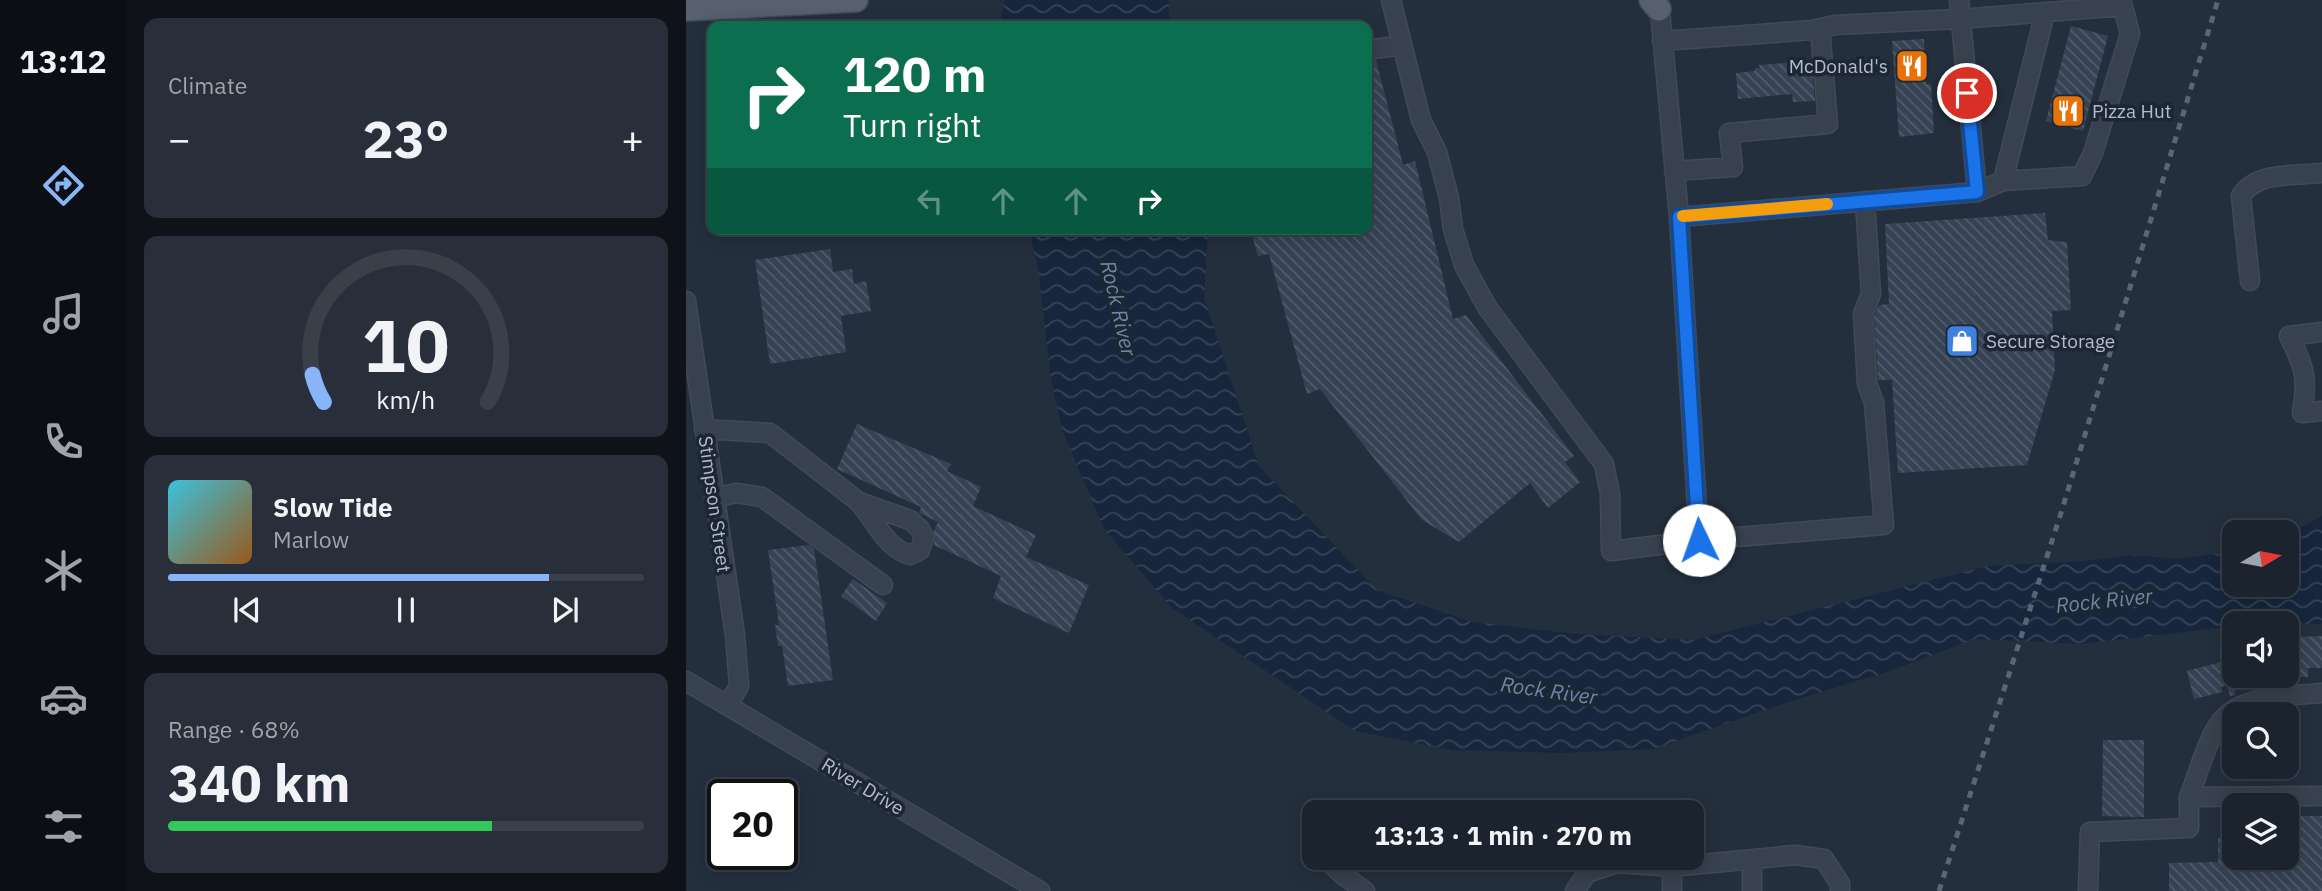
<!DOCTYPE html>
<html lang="en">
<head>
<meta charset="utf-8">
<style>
  :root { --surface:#1b232e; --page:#282f3a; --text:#f1f3f6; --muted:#a0a4aa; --line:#39404a; --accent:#8ab4f8 }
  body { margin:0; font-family:"IBM Plex Sans",sans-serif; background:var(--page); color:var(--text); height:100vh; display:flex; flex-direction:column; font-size:26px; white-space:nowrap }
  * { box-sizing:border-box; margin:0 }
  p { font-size:23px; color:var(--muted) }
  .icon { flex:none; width:38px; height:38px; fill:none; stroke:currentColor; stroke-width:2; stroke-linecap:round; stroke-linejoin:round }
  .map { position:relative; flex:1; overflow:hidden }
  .side { display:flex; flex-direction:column; gap:18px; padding:18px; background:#0f1319; width:560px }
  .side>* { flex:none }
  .banner { position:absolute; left:21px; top:21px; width:665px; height:214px; border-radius:14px; box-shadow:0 4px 18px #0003,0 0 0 2px var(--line); background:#0b6e4f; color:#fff; overflow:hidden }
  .needle { width:46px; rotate:80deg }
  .buttons { position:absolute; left:1536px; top:520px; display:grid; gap:14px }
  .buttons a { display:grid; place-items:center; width:77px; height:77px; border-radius:14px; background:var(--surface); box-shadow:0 4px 18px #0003,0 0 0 2px var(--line); font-size:35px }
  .speed { position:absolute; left:21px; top:779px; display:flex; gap:14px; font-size:35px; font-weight:700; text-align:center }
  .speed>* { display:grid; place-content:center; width:91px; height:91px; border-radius:50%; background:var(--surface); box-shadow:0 4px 18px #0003,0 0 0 2px var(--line); line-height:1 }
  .speed .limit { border:4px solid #111; border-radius:10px; background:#fff; color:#111 }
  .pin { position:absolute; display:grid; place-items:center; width:60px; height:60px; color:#fff; margin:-30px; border:4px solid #fff; border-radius:50%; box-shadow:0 2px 7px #0007 }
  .me { position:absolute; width:77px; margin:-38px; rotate:357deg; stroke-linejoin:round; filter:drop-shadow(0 0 5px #0008) }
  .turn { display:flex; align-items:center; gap:24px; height:147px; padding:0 21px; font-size:32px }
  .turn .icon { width:91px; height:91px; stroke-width:2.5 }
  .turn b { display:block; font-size:49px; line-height:60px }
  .lanes { display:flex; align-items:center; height:66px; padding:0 21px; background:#0003; justify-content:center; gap:35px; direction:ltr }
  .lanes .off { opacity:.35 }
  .big { font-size:52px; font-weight:700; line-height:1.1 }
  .side .card { flex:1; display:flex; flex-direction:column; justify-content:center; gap:10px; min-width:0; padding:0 24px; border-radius:14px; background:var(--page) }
  .side .dial { align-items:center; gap:0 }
  .dial svg { height:182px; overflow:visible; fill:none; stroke:var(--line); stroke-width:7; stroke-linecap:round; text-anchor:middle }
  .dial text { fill:var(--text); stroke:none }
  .song { display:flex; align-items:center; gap:21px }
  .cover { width:84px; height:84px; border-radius:10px; background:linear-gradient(135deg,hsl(190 70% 55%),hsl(30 70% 35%)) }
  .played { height:7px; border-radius:4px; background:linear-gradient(90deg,var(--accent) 80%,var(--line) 80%) }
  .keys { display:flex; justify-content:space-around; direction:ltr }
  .heat { display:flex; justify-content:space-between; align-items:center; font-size:38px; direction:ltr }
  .charge { height:10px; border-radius:5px; background:linear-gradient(90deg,#34c759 68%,var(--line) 0) }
  .trip { position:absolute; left:616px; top:800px; width:402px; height:70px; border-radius:14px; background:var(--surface); box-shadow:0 4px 18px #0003,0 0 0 2px var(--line); font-weight:700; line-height:70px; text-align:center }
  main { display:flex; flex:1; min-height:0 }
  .tab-bar { display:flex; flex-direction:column; width:126px; justify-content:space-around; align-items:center; background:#0b0e12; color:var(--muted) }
  .tab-bar .icon { width:49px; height:49px }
  .tab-bar .on { color:var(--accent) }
  .tab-bar b { font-size:32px; color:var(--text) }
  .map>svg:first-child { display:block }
  .water { fill:url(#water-waves) }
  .building { fill:url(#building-back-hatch) }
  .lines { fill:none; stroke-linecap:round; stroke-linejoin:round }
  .minor-casing { stroke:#414a57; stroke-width:21 }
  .major-casing { stroke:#414a57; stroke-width:26 }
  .minor { stroke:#38414e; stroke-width:18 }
  .major { stroke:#56606e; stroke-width:23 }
  .rail { stroke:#5a6575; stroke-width:5; stroke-dasharray:7 7; stroke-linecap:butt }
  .route-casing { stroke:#114b97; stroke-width:18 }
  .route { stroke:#1a73e8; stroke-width:12 }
  .slow { stroke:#f59e0b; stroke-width:12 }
  .labels { text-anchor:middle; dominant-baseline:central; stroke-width:7; stroke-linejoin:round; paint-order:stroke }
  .poi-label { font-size:19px; fill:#b4bcc9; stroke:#1d2633; text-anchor:start }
  .street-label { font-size:19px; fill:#b4bcc9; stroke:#1d2633 }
  .water-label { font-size:21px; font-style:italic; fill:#6d86a8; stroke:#1d2633 }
</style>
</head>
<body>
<main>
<nav class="tab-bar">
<b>13:12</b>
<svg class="icon on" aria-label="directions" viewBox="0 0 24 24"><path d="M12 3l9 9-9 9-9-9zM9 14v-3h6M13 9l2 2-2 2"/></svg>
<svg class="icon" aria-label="music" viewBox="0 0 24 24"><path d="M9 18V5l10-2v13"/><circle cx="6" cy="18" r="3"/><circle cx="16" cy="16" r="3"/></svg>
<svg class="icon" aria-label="phone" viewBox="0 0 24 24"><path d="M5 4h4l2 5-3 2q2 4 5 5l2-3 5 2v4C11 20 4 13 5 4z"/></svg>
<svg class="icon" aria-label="climate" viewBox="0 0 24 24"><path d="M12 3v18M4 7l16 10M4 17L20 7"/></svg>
<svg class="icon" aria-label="car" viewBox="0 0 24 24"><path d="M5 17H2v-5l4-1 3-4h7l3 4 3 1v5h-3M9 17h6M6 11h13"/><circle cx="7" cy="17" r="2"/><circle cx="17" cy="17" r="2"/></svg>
<svg class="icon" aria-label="filters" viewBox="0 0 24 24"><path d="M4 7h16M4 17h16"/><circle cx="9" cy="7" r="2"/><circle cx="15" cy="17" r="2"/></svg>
</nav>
<section class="side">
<div class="card"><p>Climate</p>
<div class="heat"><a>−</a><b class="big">23°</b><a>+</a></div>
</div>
<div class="card dial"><svg viewBox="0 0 100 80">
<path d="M14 69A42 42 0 1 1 86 69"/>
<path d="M14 69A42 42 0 0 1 9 57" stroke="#8ab4f8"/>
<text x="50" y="56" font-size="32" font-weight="700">10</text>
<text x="50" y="72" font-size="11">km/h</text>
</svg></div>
<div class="card">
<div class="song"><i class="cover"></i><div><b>Slow Tide</b><p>Marlow</p></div></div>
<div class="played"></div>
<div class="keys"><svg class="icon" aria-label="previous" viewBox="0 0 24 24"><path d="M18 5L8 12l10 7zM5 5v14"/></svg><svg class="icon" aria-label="pause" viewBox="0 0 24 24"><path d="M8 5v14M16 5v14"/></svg><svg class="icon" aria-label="next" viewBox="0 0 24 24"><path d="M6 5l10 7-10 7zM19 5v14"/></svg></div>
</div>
<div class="card"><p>Range · 68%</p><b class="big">340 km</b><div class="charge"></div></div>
</section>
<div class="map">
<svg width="1636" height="891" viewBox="0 0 1636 891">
  <defs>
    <pattern id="water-waves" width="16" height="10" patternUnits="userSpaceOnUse" patternTransform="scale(1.75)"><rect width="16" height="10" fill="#17263c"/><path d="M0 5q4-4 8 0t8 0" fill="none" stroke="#364457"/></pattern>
    <pattern id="building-back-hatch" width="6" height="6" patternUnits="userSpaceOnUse" patternTransform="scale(1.75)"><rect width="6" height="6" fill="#364354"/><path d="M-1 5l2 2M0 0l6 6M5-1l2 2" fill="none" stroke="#515c6b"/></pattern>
  </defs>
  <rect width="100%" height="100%" fill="#242f3e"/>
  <path class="water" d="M 319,0 L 483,0 L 483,26 L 313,26 Z
    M 343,229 L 522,229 L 518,298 L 573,466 L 691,590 L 786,622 L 891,634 L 1008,640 L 1302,566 L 1397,561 L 1447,555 L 1492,559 L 1549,551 L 1549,584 L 1601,584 L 1601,535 L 1636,516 L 1636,624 L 1549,623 L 1549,626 L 1397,644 L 1288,639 L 1207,670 L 1096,704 L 967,749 L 875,753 L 765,750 L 669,731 L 486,608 L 418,529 L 377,432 L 365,380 L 353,275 Z"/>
  <path class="building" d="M 1385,26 L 1422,36 L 1397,131 L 1360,121 Z
    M 1238,39 L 1240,84 L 1245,84 L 1248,133 L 1213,137 L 1206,41 Z
    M 690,60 L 717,165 L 729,161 L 767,319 L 780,315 L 888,456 L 879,462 L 894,482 L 862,508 L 844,483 L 773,542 L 736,520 L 634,389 L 621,394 L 583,254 L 572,256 L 564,229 L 681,229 L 681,61 Z
    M 1125,61 L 1129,101 L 1107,102 L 1106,94 L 1052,99 L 1050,73 L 1069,71 L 1069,68 L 1074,68 L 1073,65 Z
    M 1359,213 L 1362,240 L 1381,242 L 1385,310 L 1366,311 L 1369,370 L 1341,465 L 1212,473 L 1206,380 L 1192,380 L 1188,316 L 1193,305 L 1203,304 L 1199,224 Z
    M 144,249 L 147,272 L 166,269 L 168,284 L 180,281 L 185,311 L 155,316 L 160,352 L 84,364 L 69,260 Z
    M 171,424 L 265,464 L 261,471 L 295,487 L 287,506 L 350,535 L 340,557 L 403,585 L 383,633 L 307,598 L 315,576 L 248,545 L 248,531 L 252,522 L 233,513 L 235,507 L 151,469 Z
    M 123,545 L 128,549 L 147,680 L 102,686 L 96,646 L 92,646 L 89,625 L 93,625 L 82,550 Z
    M 167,579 L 201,603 L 190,621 L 155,596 Z
    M 1636,636 L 1636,668 L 1622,668 L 1622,677 L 1601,677 L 1601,637 Z
    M 1549,651 L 1549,695 L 1544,696 L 1541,685 L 1535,687 L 1537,692 L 1508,699 L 1501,671 L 1535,662 L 1533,655 Z
    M 1417,740 L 1458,740 L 1458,817 L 1416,816 Z
    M 1601,816 L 1636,816 L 1636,891 L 1483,891 L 1483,863 L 1532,862 L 1532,838 L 1549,838 L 1549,858 L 1601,858 Z"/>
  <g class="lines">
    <defs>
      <path id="minor" d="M 705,0 L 735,120 L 751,152 L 763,198 L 767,229 L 778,265 L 801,307 L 918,464 L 924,494 L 925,551 L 1013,540 L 1198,525 L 1188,403 L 1181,383 L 1177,314 L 1185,294 L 1179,201
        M 973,0 L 993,217 L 1013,540
        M 976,41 L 1127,30 L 1149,25 L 1274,19 L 1437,6 L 1444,34 L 1407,153 L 1396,176 L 1317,181 L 1291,192
        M 681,50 L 716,45
        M 988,171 L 1047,167 L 1043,133 L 1142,124 L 1134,28
        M 1317,181 L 1359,13
        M 993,217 L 1291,192 L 1273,0
        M 1564,281 L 1555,196 C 1570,171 1610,176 1636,173
        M 0,301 L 49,635 L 53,686 L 42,705
        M 1636,332 L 1603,336 C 1619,368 1622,378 1616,413 L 1636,411
        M 18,429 L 84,433 L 173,502 L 224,520 L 234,529 L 238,537 L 234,550 L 224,555 C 200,548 189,521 173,502
        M 28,498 L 50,493 L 76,497 L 197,585
        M 0,681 L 354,891
        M 1503,797 C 1511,777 1523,732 1538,718 C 1562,694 1604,696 1636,693
        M 639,858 L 657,875 L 679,891
        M 986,867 L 986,891
        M 889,891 L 901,873 L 931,863 L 986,867 L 1109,855 L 1138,859 L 1154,884 L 1154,891
        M 1066,891 L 1066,860
        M 1402,891 L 1404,832 L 1503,828 L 1503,797 L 1636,796"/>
      <path id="major" d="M 965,0 L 973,9
        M 0,9 L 170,0"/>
    </defs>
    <use href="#minor" class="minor-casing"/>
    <use href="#major" class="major-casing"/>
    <use href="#minor" class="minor"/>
    <use href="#major" class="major"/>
    <path class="rail" d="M 1253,891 L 1375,513 L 1532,0"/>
  </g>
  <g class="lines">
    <defs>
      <path id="route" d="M 1013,540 L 993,217 L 1291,192 L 1281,93"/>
    </defs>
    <use href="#route" class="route-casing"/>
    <use href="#route" class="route"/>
    <path class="slow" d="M 997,216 L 1141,204"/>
  </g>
  <defs>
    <symbol id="restaurant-square" viewBox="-11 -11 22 22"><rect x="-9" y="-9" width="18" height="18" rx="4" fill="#e8710a" stroke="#1d2633"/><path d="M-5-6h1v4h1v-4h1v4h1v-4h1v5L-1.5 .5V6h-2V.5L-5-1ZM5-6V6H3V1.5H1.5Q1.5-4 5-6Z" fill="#fff"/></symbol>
    <symbol id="shop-square" viewBox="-11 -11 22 22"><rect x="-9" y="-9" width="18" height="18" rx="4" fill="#3f7fe0" stroke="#1d2633"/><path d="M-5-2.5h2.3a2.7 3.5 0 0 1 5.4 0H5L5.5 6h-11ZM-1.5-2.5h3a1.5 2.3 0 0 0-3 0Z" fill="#fff"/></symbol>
  </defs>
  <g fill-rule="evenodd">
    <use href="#restaurant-square" x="1207" y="47" width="38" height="38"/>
    <use href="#restaurant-square" x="1363" y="92" width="38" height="38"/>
    <use href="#shop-square" x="1257" y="322" width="38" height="38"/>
  </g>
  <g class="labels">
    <g class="poi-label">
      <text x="1202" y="66" text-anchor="end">McDonald's</text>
      <text x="1406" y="111">Pizza Hut</text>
      <text x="1300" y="341">Secure Storage</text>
    </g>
    <g class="street-label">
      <text transform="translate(29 504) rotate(82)">Stimpson Street</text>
      <text transform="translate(177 786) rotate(31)">River Drive</text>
    </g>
    <g class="water-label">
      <text transform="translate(433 308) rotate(77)">Rock River</text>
      <text transform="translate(1418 600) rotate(-6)">Rock River</text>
      <text transform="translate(863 690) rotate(8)">Rock River</text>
    </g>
  </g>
</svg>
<div class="buttons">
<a><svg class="needle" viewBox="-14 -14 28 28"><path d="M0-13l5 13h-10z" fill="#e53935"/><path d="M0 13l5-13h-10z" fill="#a0a4aa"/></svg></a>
<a><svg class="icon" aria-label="sound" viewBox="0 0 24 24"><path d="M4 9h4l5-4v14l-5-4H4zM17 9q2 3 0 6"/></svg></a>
<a><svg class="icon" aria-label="search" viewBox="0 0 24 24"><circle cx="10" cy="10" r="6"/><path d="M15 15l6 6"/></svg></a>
<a><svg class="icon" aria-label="layers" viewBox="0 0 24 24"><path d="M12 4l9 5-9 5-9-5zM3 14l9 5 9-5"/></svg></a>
</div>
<div class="speed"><div class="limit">20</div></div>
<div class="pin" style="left:1281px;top:93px;background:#d93025"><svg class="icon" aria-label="arrive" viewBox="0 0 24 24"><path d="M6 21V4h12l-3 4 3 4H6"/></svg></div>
<svg class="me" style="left:1013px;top:540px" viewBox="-20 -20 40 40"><circle r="19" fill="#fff"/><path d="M0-13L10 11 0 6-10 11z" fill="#1a73e8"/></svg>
<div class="trip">13:13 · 1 min · 270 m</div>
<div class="banner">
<div class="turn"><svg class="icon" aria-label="right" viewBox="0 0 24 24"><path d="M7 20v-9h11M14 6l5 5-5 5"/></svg><div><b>120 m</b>Turn right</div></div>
<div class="lanes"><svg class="icon off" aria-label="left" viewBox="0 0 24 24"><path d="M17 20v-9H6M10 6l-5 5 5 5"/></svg><svg class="icon off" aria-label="ahead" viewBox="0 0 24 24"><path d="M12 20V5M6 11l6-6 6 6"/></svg><svg class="icon off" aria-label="ahead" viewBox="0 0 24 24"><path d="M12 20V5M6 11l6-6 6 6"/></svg><svg class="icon" aria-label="right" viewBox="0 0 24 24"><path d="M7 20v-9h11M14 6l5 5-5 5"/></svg></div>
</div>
</div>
</main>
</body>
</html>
